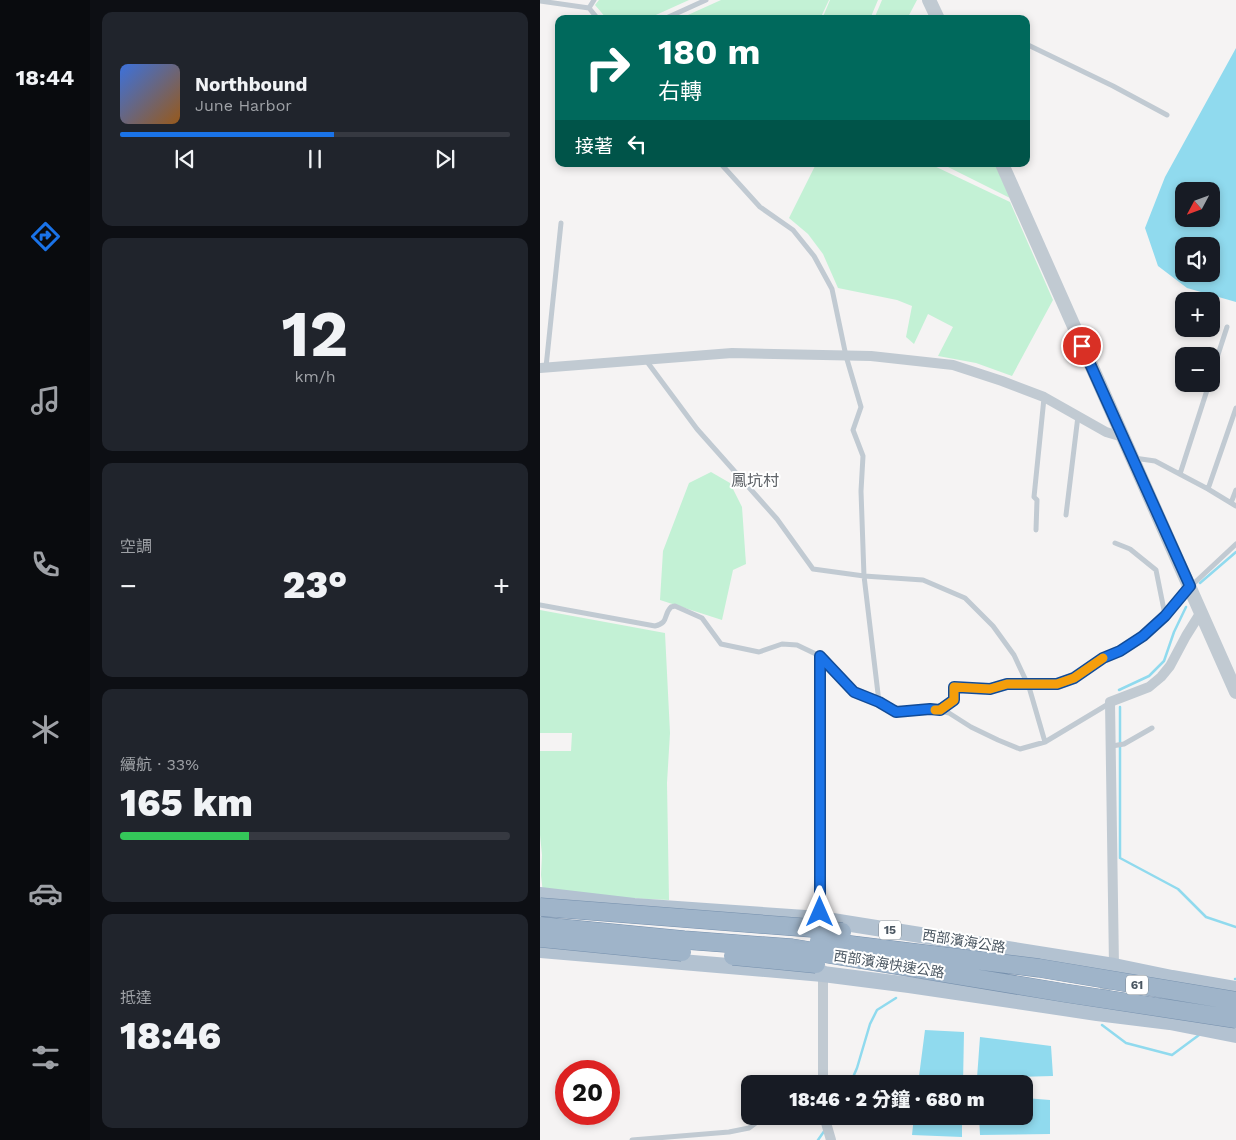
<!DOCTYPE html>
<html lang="zh-TW">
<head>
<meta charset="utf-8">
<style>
  :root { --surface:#171b24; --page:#20242c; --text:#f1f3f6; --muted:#9ea1a6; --line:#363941; --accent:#1a73e8 }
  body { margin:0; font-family:"Work Sans","Noto Sans TC",sans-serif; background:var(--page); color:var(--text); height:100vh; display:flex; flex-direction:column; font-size:19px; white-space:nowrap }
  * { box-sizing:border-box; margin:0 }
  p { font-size:16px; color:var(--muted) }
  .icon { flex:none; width:28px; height:28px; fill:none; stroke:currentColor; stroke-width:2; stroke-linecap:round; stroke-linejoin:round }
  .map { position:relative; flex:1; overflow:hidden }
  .panel { display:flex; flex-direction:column; gap:12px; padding:12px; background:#0d0f14; width:450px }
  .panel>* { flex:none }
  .hud { position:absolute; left:15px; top:15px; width:475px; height:152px; border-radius:10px; box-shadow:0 2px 8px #0003; background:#00695c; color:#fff; overflow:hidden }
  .needle { width:32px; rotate:229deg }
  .controls { position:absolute; left:635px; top:182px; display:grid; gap:10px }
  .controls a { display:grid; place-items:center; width:45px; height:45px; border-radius:10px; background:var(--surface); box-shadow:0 2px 8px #0003; font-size:25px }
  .speed { position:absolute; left:15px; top:1060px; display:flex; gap:10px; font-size:25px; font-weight:700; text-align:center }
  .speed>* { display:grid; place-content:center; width:65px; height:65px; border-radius:50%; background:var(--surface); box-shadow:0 2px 8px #0003; line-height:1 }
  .speed .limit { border:8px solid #d22; background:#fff; color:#111 }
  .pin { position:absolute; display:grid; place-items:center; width:42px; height:42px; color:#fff; margin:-21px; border:2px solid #fff; border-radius:50%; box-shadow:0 1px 5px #0007 }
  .me { position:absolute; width:55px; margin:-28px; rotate:0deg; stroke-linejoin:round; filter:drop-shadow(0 0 4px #0008) }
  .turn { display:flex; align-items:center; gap:18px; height:105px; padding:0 20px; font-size:22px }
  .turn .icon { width:65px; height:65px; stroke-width:2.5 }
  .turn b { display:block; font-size:35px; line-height:42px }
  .then { display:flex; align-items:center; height:48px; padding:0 20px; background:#0003; gap:10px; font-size:19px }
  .big { font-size:38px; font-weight:800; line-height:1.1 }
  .panel .tile { flex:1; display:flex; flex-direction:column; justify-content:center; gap:8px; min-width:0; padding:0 18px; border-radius:10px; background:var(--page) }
  .panel .dial { align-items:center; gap:0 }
  .dial b { font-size:65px; line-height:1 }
  .song { display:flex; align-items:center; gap:15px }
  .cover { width:60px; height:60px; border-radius:8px; background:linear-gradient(135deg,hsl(220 70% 55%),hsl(30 70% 35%)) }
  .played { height:5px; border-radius:2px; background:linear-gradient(90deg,var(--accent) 55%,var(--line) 55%) }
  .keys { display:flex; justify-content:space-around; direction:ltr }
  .heat { display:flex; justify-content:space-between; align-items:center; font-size:28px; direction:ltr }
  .charge { height:8px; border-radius:4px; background:linear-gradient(90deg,#34c759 33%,var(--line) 0) }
  .trip { position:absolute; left:201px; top:1075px; width:292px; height:50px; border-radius:10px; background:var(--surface); box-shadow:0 2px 8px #0003; font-weight:800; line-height:50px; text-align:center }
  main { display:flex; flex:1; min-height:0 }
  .dock { display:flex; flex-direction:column; width:90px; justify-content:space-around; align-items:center; background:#090b0e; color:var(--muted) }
  .dock .icon { width:35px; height:35px }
  .dock .selected { color:var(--accent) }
  .dock b { font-size:22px; color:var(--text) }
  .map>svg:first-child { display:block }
  .green { fill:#c3f1d5 }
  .water { fill:#90daee; fill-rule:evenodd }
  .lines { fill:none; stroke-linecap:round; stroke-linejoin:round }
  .stream { stroke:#90daee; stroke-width:2.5 }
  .service { stroke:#c1cad2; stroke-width:5 }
  .minor { stroke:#c1cad2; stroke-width:10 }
  .tertiary { stroke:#c1cad2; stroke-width:14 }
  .primary { stroke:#b3c2d1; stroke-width:16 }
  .trunk-bridge-casing { stroke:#7690ad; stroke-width:19; stroke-linecap:butt }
  .trunk-bridge { stroke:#9fb4c9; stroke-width:18 }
  .route-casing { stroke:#114b97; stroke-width:12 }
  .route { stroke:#1a73e8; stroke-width:9 }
  .slow { stroke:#f59e0b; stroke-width:9 }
  .labels { text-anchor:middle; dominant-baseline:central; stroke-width:4; stroke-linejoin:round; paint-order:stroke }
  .shield { fill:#fff; stroke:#808990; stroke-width:1 }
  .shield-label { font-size:12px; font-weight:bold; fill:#4a5661 }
  .street-label { font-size:14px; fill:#4a5661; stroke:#fff }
  .quarter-label { font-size:16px; fill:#5f6368; stroke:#fff }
</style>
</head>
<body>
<main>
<nav class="dock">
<b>18:44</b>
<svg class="icon selected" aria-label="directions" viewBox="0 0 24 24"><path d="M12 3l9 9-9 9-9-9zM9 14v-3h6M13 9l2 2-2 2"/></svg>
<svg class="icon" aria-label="music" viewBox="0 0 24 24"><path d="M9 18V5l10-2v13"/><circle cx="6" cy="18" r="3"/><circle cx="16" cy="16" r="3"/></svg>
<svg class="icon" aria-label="phone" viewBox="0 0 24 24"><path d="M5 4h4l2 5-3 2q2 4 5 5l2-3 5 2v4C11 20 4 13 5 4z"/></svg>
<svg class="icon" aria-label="climate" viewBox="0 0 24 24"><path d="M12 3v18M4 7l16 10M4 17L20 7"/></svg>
<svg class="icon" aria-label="car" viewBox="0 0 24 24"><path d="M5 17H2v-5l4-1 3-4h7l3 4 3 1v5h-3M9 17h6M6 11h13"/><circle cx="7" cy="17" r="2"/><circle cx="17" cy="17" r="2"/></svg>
<svg class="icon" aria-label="filters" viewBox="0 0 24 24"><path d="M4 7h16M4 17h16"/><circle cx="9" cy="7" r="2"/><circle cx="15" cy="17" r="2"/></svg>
</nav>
<section class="panel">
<div class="tile">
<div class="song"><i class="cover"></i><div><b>Northbound</b><p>June Harbor</p></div></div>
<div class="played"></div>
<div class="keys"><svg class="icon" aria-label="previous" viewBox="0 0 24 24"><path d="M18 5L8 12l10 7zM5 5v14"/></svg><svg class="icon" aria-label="pause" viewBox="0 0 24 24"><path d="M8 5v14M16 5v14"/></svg><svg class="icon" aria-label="next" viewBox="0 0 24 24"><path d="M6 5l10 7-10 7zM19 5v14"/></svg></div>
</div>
<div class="tile dial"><b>12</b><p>km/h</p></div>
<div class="tile"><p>空調</p>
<div class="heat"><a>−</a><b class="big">23°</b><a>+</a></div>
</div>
<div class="tile"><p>續航 · 33%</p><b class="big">165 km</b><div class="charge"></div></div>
<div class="tile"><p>抵達</p><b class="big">18:46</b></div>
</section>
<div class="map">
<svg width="696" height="1140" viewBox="0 0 696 1140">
  <rect width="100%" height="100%" fill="#f5f3f3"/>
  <path class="green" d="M 59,0 L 149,0 L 107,19 L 67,19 L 55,5 Z
    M 181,0 L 289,0 L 280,19 L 139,19 Z
    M 290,0 L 338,0 L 330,19 L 282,19 Z
    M 342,0 L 377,0 L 367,19 L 334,19 Z
    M 276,164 L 390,164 L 470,202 L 513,300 L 472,376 L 436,363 L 398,356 L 413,327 L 388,314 L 374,344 L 366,337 L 372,306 L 357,300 L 298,288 L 283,254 L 268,234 L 249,218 Z
    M 409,164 L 455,164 L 470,198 L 408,167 Z
    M 171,472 L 190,483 L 202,507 L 206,564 L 193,570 L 182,620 L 120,600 L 123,551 L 149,483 Z
    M 0,610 L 125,633 L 130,733 L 127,783 L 129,900 L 3,894 L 1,875 L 2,855 L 0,835 L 0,751 L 31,751 L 32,733 L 0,733 Z"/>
  <path class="water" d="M 696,48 L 696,302 L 647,288 L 618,266 L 605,228 L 625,177 ZM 644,191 L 671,191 L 671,219 L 644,219 ZM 644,246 L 671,246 L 671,274 L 644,274 Z
    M 385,1030 L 424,1032 L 423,1084 L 378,1084 Z
    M 440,1037 L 511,1046 L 513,1076 L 437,1078 Z
    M 485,1098 L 510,1100 L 510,1134 L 440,1135 L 439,1116 L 485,1116 Z
    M 374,1116 L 422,1116 L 422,1137 L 372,1135 Z"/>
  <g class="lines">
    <path class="stream" d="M 660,583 L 696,552
      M 579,690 L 609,676 L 624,661 L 634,632 L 646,607
      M 580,707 L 580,858 L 638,889 L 666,917 L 696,927
      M 695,979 L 696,979
      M 562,1025 L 586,1043 L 632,1055 L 659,1035
      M 310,1084 L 317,1068 L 330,1024 L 337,1010 L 356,998
      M 290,1123 L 295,1116
      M 278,1140 L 285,1130"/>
    <path class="service" d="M 0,1 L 49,8 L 58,19
      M 49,8 L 54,0
      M 124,19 L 166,0
      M 486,44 L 573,86 L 627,115
      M 181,164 L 220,207 L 253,230 L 274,256 L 292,289 L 306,356 L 321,407 L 313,430 L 323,456 L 321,491 L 324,576 L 339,702
      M 105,359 L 157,429 L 237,519 L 273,569 L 324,576 L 383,580 L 425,598 L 453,626 L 474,655 L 489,687 L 505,742
      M 6,367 L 21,223
      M 671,376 L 687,327
      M 594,458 L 615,461 L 668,489 L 696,506
      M 640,474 L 669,384
      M 668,489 L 696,408
      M 691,503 L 696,490
      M 526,515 L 538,416
      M 496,530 L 497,500 L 494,497 L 504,398
      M 575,543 L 590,549 L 616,570 L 625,615
      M 0,605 L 115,626 C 129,623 123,615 131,607 L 135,606 L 162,618 L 181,644 L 219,652 L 242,644 L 257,645 L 280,656 L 314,692 L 339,702 L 356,712 L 390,709 L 409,713 L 431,727 L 458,740 L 480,749 L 505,742 L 570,703
      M 400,710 L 414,700 L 414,687 L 450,689 L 467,684 L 517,684 L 534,677 L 603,635 L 625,615 L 650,587 L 696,544
      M 572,746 L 584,744 L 612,728
      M 280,915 L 280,656
      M 250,1116 L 267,1118 L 271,1116
      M 92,1140 L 189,1132 L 209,1128 L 225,1116"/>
    <path class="minor" d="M 0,368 L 192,353 L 331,356 L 413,365 L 462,381 L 504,397 L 566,432 L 583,437
      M 560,1003 L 574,966 L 570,702 L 609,687 L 621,677 L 630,666 L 646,636 L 661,612
      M 283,1084 L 283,970
      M 284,1116 L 291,1140"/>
    <path class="tertiary" d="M 389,0 L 398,19
      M 462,164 L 696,692"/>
    <path class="primary" d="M 0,895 L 94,906 L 280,919 L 574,966 L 632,978 L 696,989
      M 0,950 L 283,974 L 369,985 L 557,1013 L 630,1022 L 696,1035"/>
    <defs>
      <path id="trunk-bridge" d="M 0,907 L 271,928 L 302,932
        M 0,926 L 144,940 L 252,948 L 525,993 L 696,1019
        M 0,938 L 142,952
        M 279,941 L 499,968 L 696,1001
        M 193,956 L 276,964"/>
    </defs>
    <use href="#trunk-bridge" class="trunk-bridge-casing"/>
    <use href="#trunk-bridge" class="trunk-bridge"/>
  </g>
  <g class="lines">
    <defs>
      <path id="route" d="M 280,912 L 280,656 L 314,692 L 339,702 L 356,712 L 390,709 L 400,710 L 414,700 L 414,687 L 450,689 L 467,684 L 517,684 L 534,678 L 563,658 L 580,651 L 603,636 L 625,616 L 650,586 L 542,346"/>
    </defs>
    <use href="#route" class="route-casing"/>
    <use href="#route" class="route"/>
    <path class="slow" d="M 395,710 L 400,710 L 414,700 L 414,687 L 450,689 L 467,684 L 517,684 L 534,678 L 563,658"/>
  </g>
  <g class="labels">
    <g class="shield">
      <rect x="339" y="920.5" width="22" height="19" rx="4"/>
      <rect x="586" y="975.5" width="22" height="19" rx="4"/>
    </g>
    <g class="shield-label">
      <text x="350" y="930">15</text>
      <text x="597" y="985">61</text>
    </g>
    <g class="street-label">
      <text transform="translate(424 941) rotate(9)">西部濱海公路</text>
      <text transform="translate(349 964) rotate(9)">西部濱海快速公路</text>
    </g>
    <g class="quarter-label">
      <text x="215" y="480">鳳坑村</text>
    </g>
  </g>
</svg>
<div class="controls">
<a><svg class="needle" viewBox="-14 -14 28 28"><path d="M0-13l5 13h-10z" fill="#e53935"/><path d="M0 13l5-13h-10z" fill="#9ea1a6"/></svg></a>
<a><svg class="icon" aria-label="sound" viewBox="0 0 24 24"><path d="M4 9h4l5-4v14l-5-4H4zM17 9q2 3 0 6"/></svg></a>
<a>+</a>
<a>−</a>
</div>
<div class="speed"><div class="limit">20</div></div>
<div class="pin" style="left:542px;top:346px;background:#d93025"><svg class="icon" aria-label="arrive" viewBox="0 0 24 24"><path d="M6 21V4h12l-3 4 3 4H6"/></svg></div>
<svg class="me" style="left:280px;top:912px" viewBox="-20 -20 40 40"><path d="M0-17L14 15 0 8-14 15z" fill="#1a73e8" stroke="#fff" stroke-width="4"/></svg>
<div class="trip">18:46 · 2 分鐘 · 680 m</div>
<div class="hud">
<div class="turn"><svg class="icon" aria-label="right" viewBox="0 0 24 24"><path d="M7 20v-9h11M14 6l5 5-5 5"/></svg><div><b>180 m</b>右轉</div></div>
<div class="then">接著<svg class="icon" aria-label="left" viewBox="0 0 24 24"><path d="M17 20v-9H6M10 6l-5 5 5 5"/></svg></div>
</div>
</div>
</main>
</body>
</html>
